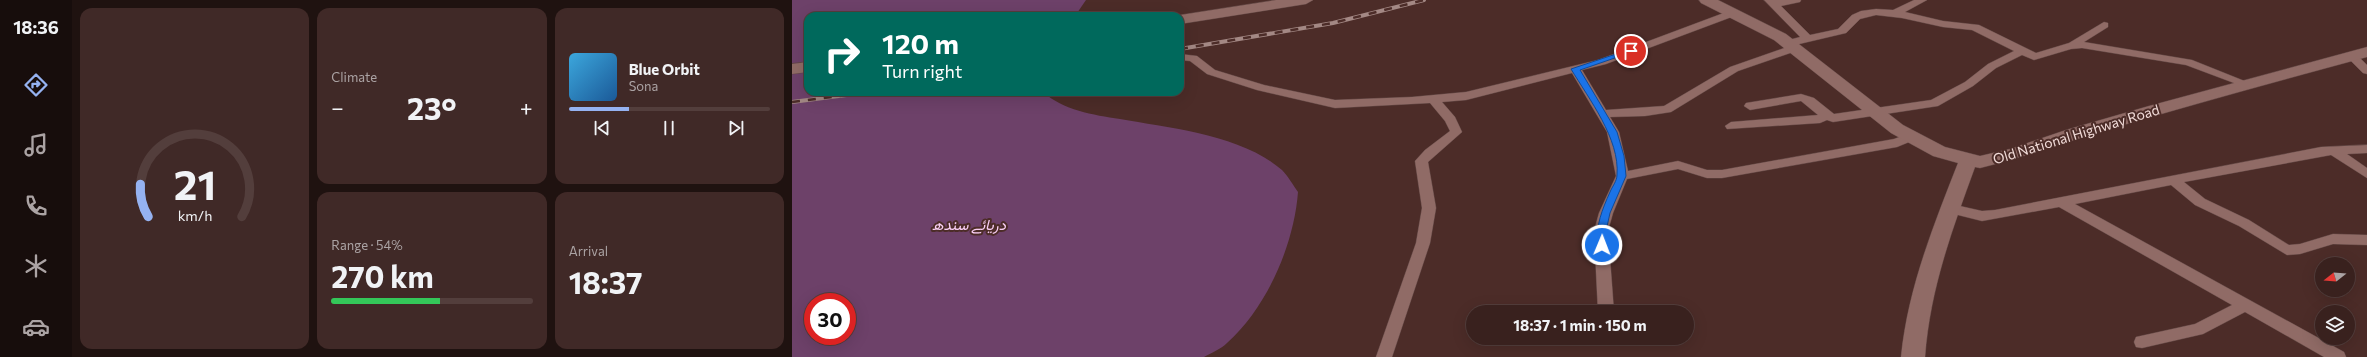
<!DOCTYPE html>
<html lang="en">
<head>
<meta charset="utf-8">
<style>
  :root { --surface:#39211e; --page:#402927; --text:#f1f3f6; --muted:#aba3a4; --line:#533e3c; --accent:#95b2f1 }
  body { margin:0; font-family:Commissioner,Vazirmatn,sans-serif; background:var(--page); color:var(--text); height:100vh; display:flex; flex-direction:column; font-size:15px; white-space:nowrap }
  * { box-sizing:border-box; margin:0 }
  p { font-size:13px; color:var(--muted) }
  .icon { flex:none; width:22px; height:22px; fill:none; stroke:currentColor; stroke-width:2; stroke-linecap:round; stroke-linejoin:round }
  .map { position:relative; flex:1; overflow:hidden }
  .side { display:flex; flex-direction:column; gap:8px; padding:8px; background:#1f1210; width:720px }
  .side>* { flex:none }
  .banner { position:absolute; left:12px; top:12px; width:380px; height:84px; border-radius:12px; box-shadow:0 4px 16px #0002,0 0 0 1px var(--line); background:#00695c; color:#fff; overflow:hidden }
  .needle { width:26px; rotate:253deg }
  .controls { position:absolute; left:1523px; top:257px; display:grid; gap:8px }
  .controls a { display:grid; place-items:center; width:40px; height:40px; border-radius:50%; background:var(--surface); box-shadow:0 4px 16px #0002,0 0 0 1px var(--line); font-size:20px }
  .speed { position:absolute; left:12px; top:293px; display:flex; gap:8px; font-size:20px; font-weight:700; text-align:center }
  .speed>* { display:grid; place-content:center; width:52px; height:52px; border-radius:50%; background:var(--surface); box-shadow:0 4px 16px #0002,0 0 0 1px var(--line); line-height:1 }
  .speed .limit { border:6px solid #d22; background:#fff; color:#111 }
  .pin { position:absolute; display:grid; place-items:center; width:34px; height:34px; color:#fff; margin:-17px; border:2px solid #fff; border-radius:50%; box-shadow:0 1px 4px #0007 }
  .me { position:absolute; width:44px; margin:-22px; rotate:1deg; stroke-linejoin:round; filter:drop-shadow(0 0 3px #0008) }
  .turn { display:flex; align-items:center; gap:14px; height:84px; padding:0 12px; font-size:18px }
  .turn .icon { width:52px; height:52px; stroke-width:2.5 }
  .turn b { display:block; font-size:28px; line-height:34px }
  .big { font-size:30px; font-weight:700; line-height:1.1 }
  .side .tile { flex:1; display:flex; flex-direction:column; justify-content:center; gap:6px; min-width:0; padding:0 14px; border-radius:12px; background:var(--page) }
  .side .dial { align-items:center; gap:0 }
  .dial svg { height:104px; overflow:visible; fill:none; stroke:var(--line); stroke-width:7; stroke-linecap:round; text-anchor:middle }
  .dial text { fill:var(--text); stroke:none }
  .song { display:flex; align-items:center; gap:12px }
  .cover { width:48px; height:48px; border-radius:6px; background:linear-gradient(135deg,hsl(200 70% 55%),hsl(210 70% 35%)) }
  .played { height:4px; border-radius:2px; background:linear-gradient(90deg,var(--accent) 30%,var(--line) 30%) }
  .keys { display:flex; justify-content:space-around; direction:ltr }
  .heat { display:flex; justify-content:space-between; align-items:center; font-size:22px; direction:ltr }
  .charge { height:6px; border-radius:3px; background:linear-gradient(90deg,#34c759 54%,var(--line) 0) }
  .side .tiles { flex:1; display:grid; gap:8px; grid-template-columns:repeat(3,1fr) }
  .tile:first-child { grid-row:span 2 }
  .trip { position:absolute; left:674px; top:305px; width:228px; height:40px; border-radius:20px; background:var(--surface); box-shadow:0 4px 16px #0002,0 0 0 1px var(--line); font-weight:700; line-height:40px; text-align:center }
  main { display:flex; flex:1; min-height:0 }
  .dock { display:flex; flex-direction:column; width:72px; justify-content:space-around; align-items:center; background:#170d0c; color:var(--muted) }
  .dock .icon { width:28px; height:28px }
  .dock .on { color:var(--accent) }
  .dock b { font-size:18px; color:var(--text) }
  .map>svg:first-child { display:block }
  .water { fill:#6d4169; fill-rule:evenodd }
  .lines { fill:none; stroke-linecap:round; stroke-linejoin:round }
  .minor-casing { stroke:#634845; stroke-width:1 }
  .secondary-casing { stroke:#634845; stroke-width:1 }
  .minor { fill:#906b66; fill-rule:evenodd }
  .secondary { fill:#906b66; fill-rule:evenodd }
  .rail-casing { stroke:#a38884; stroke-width:4 }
  .rail { stroke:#4c2c28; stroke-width:2.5; stroke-dasharray:8; stroke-linecap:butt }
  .route { fill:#1a73e8; stroke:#114b97 }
  .labels { text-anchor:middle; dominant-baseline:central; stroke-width:4; stroke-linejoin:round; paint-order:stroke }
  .street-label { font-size:14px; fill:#f1dbd8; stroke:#4c2c28 }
  .water-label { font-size:15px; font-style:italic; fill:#f9cef4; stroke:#4c2c28 }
</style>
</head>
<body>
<main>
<nav class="dock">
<b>18:36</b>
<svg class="icon on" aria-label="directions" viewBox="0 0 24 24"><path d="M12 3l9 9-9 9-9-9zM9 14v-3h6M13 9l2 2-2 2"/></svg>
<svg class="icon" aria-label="music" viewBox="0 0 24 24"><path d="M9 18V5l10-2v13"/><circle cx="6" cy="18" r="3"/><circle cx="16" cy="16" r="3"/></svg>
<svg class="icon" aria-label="phone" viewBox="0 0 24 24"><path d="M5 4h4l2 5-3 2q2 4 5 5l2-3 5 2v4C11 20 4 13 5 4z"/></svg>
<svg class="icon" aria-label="climate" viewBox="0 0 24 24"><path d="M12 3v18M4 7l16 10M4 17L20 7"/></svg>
<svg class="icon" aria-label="car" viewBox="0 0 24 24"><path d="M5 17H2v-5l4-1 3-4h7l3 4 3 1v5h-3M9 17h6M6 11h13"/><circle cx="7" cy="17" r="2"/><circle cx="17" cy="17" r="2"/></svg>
</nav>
<section class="side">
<div class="tiles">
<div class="tile dial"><svg viewBox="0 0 100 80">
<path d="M14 69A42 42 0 1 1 86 69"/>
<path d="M14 69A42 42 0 0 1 8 44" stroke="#95b2f1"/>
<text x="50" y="56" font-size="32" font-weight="700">21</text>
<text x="50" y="72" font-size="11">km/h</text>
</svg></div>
<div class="tile"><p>Climate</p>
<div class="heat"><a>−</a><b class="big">23°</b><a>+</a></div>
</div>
<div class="tile">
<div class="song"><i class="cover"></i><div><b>Blue Orbit</b><p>Sona</p></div></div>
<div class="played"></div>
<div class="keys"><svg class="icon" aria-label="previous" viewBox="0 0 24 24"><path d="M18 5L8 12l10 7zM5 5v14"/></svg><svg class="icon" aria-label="pause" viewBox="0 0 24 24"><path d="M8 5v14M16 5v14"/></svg><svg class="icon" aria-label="next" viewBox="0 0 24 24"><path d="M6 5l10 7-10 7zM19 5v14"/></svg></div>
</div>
<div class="tile"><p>Range · 54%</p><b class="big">270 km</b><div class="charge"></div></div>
<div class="tile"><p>Arrival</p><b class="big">18:37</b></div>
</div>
</section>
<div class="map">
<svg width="1575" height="357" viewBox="0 0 1575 357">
  <rect width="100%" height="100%" fill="#4c2c28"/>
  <path class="water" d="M 0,0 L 294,0 L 283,16 L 16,16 L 16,92 L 251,92 C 271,110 301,115 328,119 C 378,128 450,135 490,170 C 496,176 501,185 506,192 C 502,245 475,307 435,343 C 429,349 419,353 412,357 L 0,357 ZM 21,302 L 55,302 L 55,336 L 21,336 Z"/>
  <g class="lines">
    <defs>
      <path id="minor" d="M 972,0 L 1009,0 L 1008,2 L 989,6 L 1018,35 L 1046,29 L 1060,15 L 1069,11 L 1084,9 L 1101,10 L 1122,0 L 1135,0 L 1113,12 L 1151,21 L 1187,25 L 1244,53 L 1277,43 L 1312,22 L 1316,23 L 1316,27 L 1292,42 L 1400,60 L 1460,84 L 1458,86 L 1450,86 L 1394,65 L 1290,48 L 1279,49 L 1242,60 L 1230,55 L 1204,68 L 1181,86 L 1146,106 L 1041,122 L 1035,120 L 1028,123 L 935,129 L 933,126 L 939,122 L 1026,115 L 1009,101 L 958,110 L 952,106 L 954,103 L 1009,94 L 1022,98 L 1042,114 L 1139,100 L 1173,82 L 1196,64 L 1222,51 L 1180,30 L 1151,27 L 1110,18 L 1084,15 L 1068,19 L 1054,33 L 1003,45 L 1008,48 L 1007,50 L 946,71 L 879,112 L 853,116 L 818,117 L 827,132 L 836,171 L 886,161 L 915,170 L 930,170 L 1102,139 L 1118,133 L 1124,137 L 1122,140 L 1105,147 L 930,178 L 915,178 L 886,169 L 835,179 L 821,213 L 816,231 L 822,312 L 806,312 L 802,231 L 807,213 L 824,176 L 815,132 L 780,73 L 674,100 L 650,102 L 663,117 L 670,132 L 636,162 L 644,208 L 638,243 L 600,357 L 584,357 L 624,243 L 630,208 L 623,161 L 633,150 L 658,131 L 653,121 L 638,103 L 543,108 L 465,90 L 415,74 L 398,61 L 388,60 L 388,54 L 405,56 L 423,70 L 472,85 L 543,100 L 620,97 L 674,92 L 806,60 L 937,11 L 945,11 L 945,15 L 814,64 L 790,70 L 814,110 L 872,106 L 938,67 L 998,46 L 992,43 L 993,41 L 1008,37 Z
        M 1559,52 L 1563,53 L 1575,65 L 1575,74 L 1571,73 L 1555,57 L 1554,55 Z
        M 1575,145 L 1575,153 L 1555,154 L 1575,168 L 1575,178 L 1539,155 L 1392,182 L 1413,199 L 1457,220 L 1497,245 L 1508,244 L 1541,234 L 1575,235 L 1575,245 L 1541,244 L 1508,254 L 1495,255 L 1447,226 L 1403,205 L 1379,185 L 1283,204 L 1552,352 L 1554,357 L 1532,357 L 1453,312 L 1411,334 L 1350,348 L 1344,347 L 1342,342 L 1344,337 L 1403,324 L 1440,305 L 1267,207 L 1190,221 L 1154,212 L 1152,209 L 1159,204 L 1190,211 L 1203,210 L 1529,147 Z"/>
      <path id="secondary" d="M 484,0 L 521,0 L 514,4 L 388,24 L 388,16 L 382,16 Z
        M 907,0 L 926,0 L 994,34 L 1111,125 L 1153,147 L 1188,156 L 1218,149 L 1274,130 L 1357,106 L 1575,47 L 1575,57 C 1490,80 1406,103 1321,128 C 1277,141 1233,157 1188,168 L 1183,167 C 1160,230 1138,289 1133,357 L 1109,357 C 1116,288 1141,227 1166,163 L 1141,156 L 1099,133 L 982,40 L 909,3 Z
        M 16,62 L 16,72 L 0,74 L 0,64 Z"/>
    </defs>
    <use href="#minor" class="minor-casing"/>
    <use href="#secondary" class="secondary-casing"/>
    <use href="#minor" class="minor"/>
    <use href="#secondary" class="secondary"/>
    <defs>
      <path id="rail" d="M 388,49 L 541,23 L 632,0
        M 0,102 L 78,92"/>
    </defs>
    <use href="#rail" class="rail-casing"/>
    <use href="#rail" class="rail"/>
  </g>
  <path class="route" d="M 836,50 L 843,51 L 788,70 L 825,132 L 832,156 L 834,176 L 818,213 L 814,231 L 815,245 L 810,249 L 805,245 C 804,225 810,210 818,192 C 820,187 825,181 825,175 C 828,139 797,99 779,69 Z"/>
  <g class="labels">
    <g class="street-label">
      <text transform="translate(1284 134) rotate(-17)">Old National Highway Road</text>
    </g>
    <g class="water-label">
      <text x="177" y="224">دریائے سندھ</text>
    </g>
  </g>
</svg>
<div class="controls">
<a><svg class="needle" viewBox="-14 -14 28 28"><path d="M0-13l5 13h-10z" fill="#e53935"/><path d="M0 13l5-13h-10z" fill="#aba3a4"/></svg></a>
<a><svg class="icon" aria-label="layers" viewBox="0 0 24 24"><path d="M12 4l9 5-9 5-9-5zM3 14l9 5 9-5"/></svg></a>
</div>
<div class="speed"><div class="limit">30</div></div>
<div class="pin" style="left:839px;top:51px;background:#d93025"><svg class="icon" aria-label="arrive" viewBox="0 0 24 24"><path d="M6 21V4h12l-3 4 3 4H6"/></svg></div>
<svg class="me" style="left:810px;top:245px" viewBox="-20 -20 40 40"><circle r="17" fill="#1a73e8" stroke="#fff" stroke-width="3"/><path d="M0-11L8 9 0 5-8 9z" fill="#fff"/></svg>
<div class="trip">18:37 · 1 min · 150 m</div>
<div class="banner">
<div class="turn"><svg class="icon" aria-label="right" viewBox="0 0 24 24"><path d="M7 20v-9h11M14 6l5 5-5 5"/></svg><div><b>120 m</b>Turn right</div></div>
</div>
</div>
</main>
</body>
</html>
